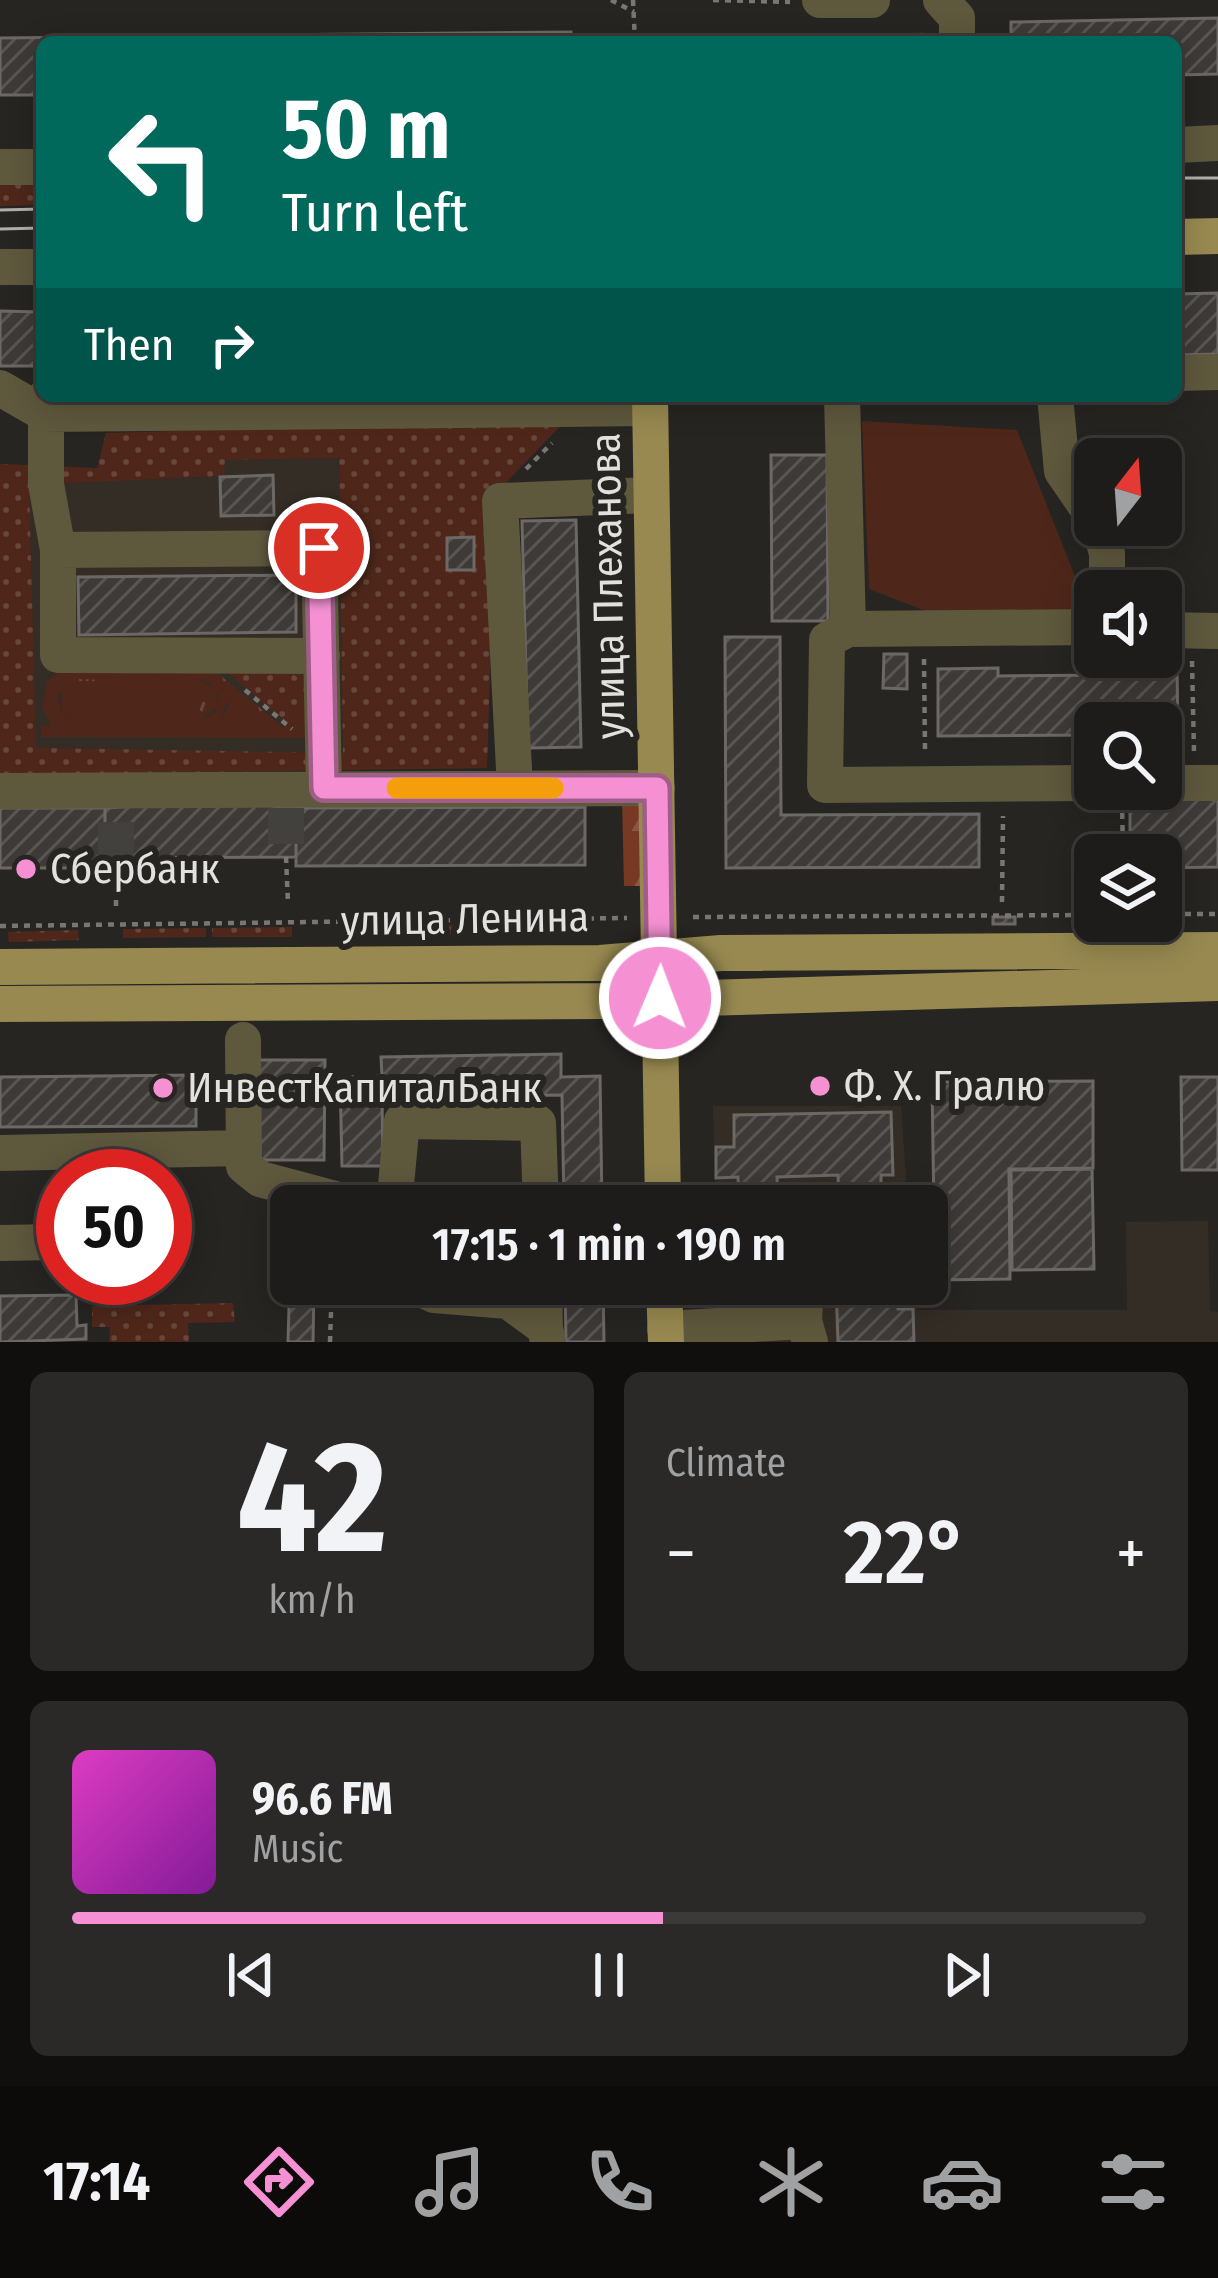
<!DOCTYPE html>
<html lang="en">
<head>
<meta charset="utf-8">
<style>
  :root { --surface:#1d1c1a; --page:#2a2927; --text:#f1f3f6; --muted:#a0a1a2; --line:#3b3a39; --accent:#f591d2 }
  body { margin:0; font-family:"Fira Sans Condensed",sans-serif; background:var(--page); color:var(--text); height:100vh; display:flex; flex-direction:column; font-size:45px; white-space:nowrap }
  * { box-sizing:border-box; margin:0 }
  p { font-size:39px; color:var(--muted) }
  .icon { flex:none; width:66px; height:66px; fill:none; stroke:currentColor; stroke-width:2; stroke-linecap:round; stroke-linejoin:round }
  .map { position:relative; height:1342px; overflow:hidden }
  .side { display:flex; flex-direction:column; gap:30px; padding:30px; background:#100f0e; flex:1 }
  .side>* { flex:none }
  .hud { position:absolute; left:36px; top:36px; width:1146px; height:366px; border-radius:18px; box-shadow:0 6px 30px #0003,0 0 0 3px var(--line); background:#00695c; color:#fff; overflow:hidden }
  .needle { width:78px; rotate:17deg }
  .buttons { position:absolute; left:1074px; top:438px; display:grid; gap:24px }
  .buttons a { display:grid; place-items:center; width:108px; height:108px; border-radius:18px; background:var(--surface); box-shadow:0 6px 30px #0003,0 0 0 3px var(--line); font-size:60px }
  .speed { position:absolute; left:36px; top:1149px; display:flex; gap:24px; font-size:60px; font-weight:700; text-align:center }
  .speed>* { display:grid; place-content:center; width:156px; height:156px; border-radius:50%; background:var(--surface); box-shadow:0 6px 30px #0003,0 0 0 3px var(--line); line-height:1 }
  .speed .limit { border:18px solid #d22; background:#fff; color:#111 }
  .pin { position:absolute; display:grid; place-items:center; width:102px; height:102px; color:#fff; margin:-51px; border:6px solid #fff; border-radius:50%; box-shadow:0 3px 12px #0007 }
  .me { position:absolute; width:132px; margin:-66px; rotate:1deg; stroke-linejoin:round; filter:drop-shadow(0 0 9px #0008) }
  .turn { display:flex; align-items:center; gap:42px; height:252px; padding:0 48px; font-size:54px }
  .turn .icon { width:156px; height:156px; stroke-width:2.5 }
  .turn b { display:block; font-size:84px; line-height:102px }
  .then { display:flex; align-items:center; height:114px; padding:0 48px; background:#0003; gap:24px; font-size:45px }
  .big { font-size:90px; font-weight:600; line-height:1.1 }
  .side .tile { flex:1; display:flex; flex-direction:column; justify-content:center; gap:18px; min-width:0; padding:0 42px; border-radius:18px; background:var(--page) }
  .side .dial { align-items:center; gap:0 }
  .dial b { font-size:156px; line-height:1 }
  .song { display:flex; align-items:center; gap:36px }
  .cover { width:144px; height:144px; border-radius:18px; background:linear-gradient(135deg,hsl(310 70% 55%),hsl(290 70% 35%)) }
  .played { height:12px; border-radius:6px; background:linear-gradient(90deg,var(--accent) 55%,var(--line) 55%) }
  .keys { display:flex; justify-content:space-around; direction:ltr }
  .heat { display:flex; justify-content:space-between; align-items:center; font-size:66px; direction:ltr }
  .side .tiles { flex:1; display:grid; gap:30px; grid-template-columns:1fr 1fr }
  .tile:last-child { grid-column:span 2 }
  .trip { position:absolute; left:270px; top:1185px; width:678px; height:120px; border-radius:18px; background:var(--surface); box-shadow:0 6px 30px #0003,0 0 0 3px var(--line); font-weight:600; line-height:120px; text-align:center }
  .tabs { display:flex; height:192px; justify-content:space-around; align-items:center; background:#0c0b0a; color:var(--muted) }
  .tabs .icon { width:84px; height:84px }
  .tabs .active { color:var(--accent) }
  .tabs b { font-size:54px; color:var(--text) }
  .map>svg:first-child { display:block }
  .built { fill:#332d25 }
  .grass { fill:url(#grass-dots); fill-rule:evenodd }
  .forest { fill:url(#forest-firs) }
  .park { fill:url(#park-tufts) }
  .pitch { fill:#4e271a; fill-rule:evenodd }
  .building { fill:url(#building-hatch); stroke:#6c6865; stroke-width:3 }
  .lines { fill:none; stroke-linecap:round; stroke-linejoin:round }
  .minor-tunnel { stroke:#43413e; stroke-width:36; stroke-dasharray:36 18; stroke-linecap:butt }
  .path { stroke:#797775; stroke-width:4.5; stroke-dasharray:6 6; stroke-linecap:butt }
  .minor { stroke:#5e583d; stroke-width:36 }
  .major { stroke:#978950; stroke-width:36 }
  .tram { stroke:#b0afad; stroke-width:3 }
  .route-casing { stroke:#9f5e88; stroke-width:30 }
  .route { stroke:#f591d2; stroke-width:21 }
  .slow { stroke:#f59e0b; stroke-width:21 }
  .poi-dot { fill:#f591d2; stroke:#272522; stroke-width:4.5 }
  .labels { text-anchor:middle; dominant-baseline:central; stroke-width:12; stroke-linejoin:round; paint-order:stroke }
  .street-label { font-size:42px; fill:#e2e1df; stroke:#272522 }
  .poi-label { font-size:42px; fill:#e2e1df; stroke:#272522; text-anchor:start }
</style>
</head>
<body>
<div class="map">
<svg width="1218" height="1342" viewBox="0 0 1218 1342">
  <defs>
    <pattern id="grass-dots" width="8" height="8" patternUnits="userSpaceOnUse" patternTransform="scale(3)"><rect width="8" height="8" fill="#4e271a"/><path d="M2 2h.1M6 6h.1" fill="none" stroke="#67463b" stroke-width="1.8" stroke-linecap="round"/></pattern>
    <pattern id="forest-firs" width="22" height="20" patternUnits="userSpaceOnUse" patternTransform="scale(3)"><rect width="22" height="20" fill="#773924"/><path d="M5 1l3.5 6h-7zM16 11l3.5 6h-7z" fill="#8a5543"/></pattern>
    <pattern id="park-tufts" width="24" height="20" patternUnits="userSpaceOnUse" patternTransform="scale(3)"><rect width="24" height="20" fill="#4e271a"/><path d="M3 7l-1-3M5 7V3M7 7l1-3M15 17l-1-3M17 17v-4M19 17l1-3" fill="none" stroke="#67463b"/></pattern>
    <pattern id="building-hatch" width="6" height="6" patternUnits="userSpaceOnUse" patternTransform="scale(3)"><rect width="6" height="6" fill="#3e3a37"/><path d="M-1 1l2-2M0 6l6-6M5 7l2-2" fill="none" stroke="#5a5654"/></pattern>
  </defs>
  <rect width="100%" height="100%" fill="#272522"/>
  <path class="built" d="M 924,32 L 932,42 L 680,42 Z
    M 339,458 L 343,753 L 35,749 L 29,485 L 223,476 L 224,460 Z
    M 713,1106 L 901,1106 L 908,1206 L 716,1206 Z
    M 1208,1221 L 1210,1311 L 1218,1312 L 1218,1342 L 720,1342 L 718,1284 L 914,1284 L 917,1310 L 1127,1310 L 1126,1222 Z"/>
  <path class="grass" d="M 42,181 L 42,205 L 0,206 L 0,182 Z
    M 567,419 L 496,493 L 487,768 L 0,775 L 0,464 L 97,468 L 106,433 ZM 339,458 L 343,753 L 36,748 L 29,485 L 224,476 L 225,460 Z
    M 226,671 L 293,673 L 308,687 L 308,709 L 290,725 Z
    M 570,924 L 570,935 L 495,936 L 495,925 Z
    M 417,925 L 417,936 L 352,936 L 352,926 Z
    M 424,925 L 489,925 L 489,935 L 424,935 Z
    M 292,927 L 292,937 L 212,937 L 212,928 Z
    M 206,928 L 206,937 L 123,938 L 123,929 Z
    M 78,930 L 79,940 L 9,942 L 8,932 Z
    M 233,1303 L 235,1322 L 188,1323 L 189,1342 L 109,1342 L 110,1327 L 92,1327 L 92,1306 Z"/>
  <path class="forest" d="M 622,798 L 639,798 L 641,886 L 624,886 Z"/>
  <path class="park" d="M 215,671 L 283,727 L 214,727 L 229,706 L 209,672 Z
    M 106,679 L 106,721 L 78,721 L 62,713 L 62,687 L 78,679 Z
    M 198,680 L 215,688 L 219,705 L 198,722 Z"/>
  <path class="pitch" d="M 862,421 L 1017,430 L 1088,609 L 941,617 L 869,589 Z
    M 69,663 L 293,665 L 315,692 L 315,738 L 41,737 L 41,726 L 51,725 L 42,707 L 47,681 ZM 210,670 L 293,673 L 308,688 L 308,709 L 283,727 L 217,727 L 229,696 ZM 78,679 L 106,680 L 105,721 L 78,721 L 62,713 L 57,695 ZM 198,680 L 208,681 L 219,696 L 215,713 L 199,721 Z"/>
  <path class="building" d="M 1218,18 L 1218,74 L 1176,75 L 1176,42 L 1011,42 L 1011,22 Z
    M 571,32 L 572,42 L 262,42 L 262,35 Z
    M 182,36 L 182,42 L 42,42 L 42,95 L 0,95 L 0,38 Z
    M 1218,293 L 1218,354 L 1176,355 L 1176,294 Z
    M 0,311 L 40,312 L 39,366 L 0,366 Z
    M 771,455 L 827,455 L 828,621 L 772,621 Z
    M 273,475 L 274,515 L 221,516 L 220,477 Z
    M 576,520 L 581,747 L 528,748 L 522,521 Z
    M 474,537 L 474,570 L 447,570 L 447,538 Z
    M 296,575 L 296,632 L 79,635 L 78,577 Z
    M 725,637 L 780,637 L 781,815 L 979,814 L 979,867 L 726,868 Z
    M 884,654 L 907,654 L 907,689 L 883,688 Z
    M 1177,666 L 1178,735 L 1161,735 L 1161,723 L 1095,723 L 1095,735 L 938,736 L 938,669 L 998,668 L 998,676 L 1116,675 L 1116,667 Z
    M 276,797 L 276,808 L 296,808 L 296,857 L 105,858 L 105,808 Z
    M 1130,798 L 1218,798 L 1218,867 L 1161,868 L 1161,855 L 1130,855 Z
    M 585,807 L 585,865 L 296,866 L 296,808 Z
    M 0,808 L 105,808 L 105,868 L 0,868 Z
    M 993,917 L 1015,917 L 1015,924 L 993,924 Z
    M 561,1054 L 561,1077 L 600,1076 L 602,1206 L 564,1206 L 562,1095 L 382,1097 L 383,1166 L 342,1166 L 340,1077 L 382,1076 L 381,1057 Z
    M 257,1060 L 325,1060 L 324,1160 L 257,1160 Z
    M 196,1075 L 196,1126 L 0,1127 L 0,1077 Z
    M 1181,1077 L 1218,1077 L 1218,1170 L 1182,1170 Z
    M 1093,1081 L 1093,1168 L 1009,1169 L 1010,1279 L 935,1280 L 932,1082 Z
    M 891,1112 L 893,1175 L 881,1175 L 881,1206 L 839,1206 L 838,1175 L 777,1177 L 778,1206 L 739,1206 L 738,1177 L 716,1178 L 716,1147 L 734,1147 L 734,1115 Z
    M 1092,1169 L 1094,1269 L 1012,1270 L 1011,1170 Z
    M 291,1237 L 291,1284 L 314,1284 L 313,1342 L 288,1342 Z
    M 565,1284 L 603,1284 L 604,1342 L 566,1342 Z
    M 836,1284 L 897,1284 L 898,1309 L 913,1309 L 914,1342 L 838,1342 Z
    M 76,1295 L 77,1326 L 86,1325 L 86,1339 L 0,1342 L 0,1296 Z
    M 742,1297 L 743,1315 L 723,1316 L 722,1298 Z"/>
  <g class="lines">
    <path class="minor-tunnel" d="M 286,808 L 286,857
      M 116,858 L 116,808"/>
    <path class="path" d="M 611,0 L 634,12
      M 633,0 L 635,42
      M 713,0 L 790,2
      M 526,469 L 552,443
      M 924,659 L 925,750
      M 1192,661 L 1194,752
      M 245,690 L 292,729
      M 1122,801 L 1123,855
      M 286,857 L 288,904
      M 1002,902 L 1003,816
      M 116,906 L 116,858
      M 1161,914 L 1218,914
      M 693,917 L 1095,915
      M 0,926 L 627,918
      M 330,1342 L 332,1284"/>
    <path class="minor" d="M 820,0 L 872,0
      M 941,0 L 957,18 L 957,42
      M 1176,145 L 1218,143
      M 0,167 L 42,167
      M 0,267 L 42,267
      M 1176,373 L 1218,372
      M 0,388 L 45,414 L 650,408
      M 46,396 L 46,484 L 58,550 L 319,548 L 324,788
      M 842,396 L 848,629
      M 1055,396 L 1062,471 L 1095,519
      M 1099,525 L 1107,553 L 1107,591
      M 58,550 L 58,655 L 322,656
      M 1095,627 L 848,629 L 827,640 L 825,785 L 1095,783
      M 1161,630 L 1218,631
      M 1161,783 L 1218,783
      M 515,788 L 500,501 L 650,495
      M 0,791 L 657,788
      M 243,1040 L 244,1166 L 260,1179 L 361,1206
      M 0,1153 L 242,1148
      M 394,1206 L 402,1121 L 538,1123 L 541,1206
      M 0,1243 L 56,1242
      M 411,1284 L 434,1295 L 508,1301 L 545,1328 L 548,1342
      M 544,1284 L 545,1328
      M 806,1284 L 804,1321 L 810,1342
      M 665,1329 L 804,1321"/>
    <path class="major" d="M 1176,237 L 1218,236
      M 650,396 L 663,1206
      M 0,967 L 600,963 L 721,953 L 1218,950
      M 0,1004 L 602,1001 L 1218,983
      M 664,1284 L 666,1342"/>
    <path class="tram" d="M 1176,178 L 1218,178
      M 0,210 L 42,209
      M 0,229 L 42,228"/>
  </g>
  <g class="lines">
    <defs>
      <path id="route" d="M 319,548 L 324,788 L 657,788 L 660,998"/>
    </defs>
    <use href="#route" class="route-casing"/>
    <use href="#route" class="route"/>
    <path class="slow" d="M 397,788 L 553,788"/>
  </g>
  <g class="poi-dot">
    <circle cx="26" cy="869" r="12"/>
    <circle cx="820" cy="1086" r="12"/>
    <circle cx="163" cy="1088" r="12"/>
  </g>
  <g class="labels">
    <g class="street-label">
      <text transform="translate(608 586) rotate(-91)">улица Плеханова</text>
      <text transform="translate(465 919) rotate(-1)">улица Ленина</text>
    </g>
    <g class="poi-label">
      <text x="50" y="869">Сбербанк</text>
      <text x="844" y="1086">Ф. Х. Гралю</text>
      <text x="187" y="1088">ИнвестКапиталБанк</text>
    </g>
  </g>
</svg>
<div class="buttons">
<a><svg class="needle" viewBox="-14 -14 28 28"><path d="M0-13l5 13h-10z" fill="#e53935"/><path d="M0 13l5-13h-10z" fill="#a0a1a2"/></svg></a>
<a><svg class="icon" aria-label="sound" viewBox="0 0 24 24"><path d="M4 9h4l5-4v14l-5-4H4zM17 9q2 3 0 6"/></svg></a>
<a><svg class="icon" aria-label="search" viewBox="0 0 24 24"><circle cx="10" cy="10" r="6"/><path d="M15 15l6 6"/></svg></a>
<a><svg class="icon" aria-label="layers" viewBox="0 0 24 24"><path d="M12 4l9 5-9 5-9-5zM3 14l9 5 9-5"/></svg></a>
</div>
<div class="speed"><div class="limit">50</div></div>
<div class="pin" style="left:319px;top:548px;background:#d93025"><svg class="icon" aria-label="arrive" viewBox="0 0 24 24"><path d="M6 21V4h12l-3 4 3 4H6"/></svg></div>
<svg class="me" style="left:660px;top:998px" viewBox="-20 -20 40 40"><circle r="17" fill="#f591d2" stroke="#fff" stroke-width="3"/><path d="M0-11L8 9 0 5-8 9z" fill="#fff"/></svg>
<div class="trip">17:15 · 1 min · 190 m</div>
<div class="hud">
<div class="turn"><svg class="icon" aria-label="left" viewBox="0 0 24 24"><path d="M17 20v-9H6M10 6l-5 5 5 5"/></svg><div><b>50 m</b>Turn left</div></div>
<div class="then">Then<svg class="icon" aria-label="right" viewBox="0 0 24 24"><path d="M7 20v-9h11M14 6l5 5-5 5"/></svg></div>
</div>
</div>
<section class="side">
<div class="tiles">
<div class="tile dial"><b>42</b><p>km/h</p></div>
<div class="tile"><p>Climate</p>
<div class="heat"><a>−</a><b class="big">22°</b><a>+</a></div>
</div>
<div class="tile">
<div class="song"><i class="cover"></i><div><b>96.6 FM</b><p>Music</p></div></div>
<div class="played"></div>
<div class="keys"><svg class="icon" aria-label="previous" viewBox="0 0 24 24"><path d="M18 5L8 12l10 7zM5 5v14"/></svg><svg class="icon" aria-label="pause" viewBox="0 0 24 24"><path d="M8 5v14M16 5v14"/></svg><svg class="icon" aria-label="next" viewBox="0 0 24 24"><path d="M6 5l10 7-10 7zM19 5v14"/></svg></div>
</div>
</div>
</section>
<nav class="tabs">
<b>17:14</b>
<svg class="icon active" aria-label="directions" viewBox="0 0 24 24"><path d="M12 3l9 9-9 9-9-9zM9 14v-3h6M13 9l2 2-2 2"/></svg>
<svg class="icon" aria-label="music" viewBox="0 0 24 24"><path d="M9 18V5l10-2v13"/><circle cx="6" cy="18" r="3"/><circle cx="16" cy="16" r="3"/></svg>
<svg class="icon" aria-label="phone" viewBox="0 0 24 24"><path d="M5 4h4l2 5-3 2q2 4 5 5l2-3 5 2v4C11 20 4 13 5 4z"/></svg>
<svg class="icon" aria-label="climate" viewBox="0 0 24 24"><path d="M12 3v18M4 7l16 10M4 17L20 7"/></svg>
<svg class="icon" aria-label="car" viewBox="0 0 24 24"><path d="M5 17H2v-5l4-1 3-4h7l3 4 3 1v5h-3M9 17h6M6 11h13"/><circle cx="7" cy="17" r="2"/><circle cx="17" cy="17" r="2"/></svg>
<svg class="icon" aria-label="filters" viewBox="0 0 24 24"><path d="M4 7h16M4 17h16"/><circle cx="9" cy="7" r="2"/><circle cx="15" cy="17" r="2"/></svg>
</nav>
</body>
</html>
